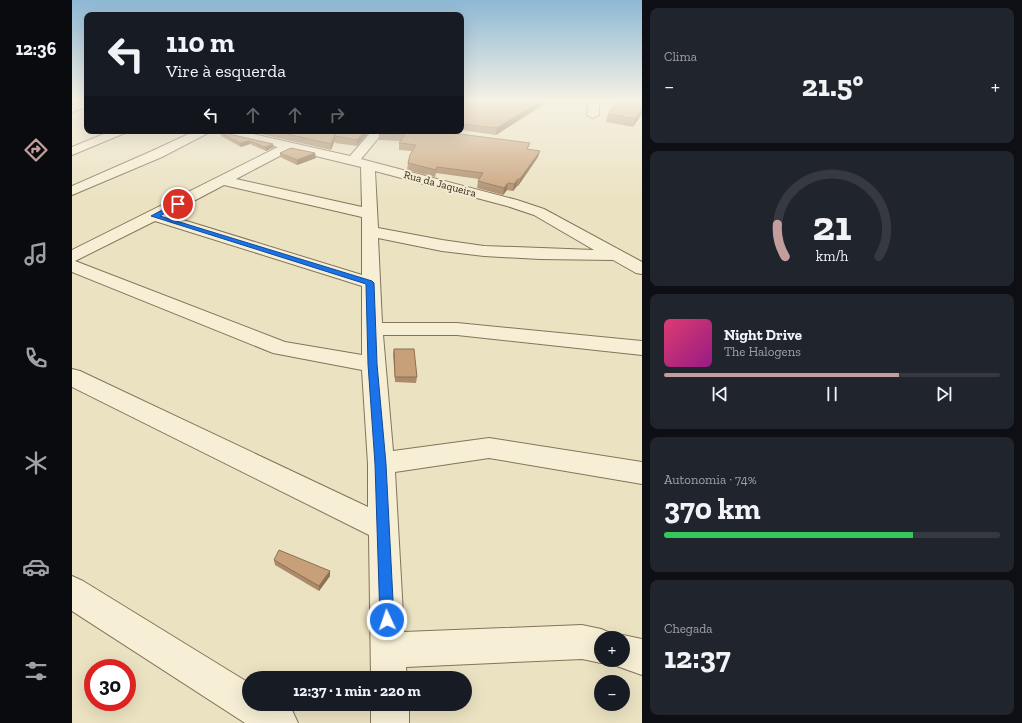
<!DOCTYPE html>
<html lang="pt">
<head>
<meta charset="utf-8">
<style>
  :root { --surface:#171b24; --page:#20242c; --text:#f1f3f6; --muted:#9ea1a6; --line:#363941; --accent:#c49e9c }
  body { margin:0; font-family:"Zilla Slab",serif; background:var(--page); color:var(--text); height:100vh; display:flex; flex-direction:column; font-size:15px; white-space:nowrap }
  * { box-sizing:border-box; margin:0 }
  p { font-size:13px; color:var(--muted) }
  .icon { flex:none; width:22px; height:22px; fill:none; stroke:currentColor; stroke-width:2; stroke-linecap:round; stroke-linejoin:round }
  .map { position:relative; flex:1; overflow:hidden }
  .drawer { display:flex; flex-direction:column; gap:8px; padding:8px; background:#0d0f14; width:380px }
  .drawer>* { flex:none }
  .banner { position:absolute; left:12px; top:12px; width:380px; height:122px; border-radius:8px; box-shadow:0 4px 16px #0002; background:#171b24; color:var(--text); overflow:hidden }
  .controls { position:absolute; left:522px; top:631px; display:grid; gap:8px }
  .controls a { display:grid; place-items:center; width:36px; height:36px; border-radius:50%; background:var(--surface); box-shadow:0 4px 16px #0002; font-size:20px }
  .speed { position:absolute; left:12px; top:659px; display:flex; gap:8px; font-size:20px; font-weight:700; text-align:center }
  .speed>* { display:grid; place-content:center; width:52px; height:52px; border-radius:50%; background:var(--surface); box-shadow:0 4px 16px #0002; line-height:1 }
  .speed .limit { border:6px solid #d22; background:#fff; color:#111 }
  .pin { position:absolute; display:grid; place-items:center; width:34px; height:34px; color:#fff; margin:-17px; border:2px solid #fff; border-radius:50%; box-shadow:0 1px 4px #0007 }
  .me { position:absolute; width:44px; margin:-22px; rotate:357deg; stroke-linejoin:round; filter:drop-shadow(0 0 3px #0008) }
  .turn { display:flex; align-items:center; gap:14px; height:84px; padding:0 16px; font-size:18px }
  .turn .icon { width:52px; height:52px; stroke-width:2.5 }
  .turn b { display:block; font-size:28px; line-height:34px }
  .lanes { display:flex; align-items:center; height:38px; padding:0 16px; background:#0003; justify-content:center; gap:20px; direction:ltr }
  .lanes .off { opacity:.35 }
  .big { font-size:30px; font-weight:800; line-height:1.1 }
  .drawer .card { flex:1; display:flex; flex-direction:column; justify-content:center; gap:6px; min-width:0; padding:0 14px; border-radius:8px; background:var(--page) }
  .drawer .dial { align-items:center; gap:0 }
  .dial svg { height:104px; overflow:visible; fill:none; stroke:var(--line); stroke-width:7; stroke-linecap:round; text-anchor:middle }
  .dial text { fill:var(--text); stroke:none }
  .song { display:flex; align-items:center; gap:12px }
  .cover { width:48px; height:48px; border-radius:6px; background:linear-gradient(135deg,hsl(340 70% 55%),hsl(310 70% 35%)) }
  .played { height:4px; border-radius:2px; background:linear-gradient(90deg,var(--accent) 70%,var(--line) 70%) }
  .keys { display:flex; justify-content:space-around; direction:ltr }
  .heat { display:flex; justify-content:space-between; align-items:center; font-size:22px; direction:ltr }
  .charge { height:6px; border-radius:3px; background:linear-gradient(90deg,#34c759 74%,var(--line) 0) }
  .trip { position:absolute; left:170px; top:671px; width:230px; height:40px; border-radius:20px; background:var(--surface); box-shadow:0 4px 16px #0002; font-weight:800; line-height:40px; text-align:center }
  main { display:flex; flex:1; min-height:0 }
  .dock { display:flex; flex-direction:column; width:72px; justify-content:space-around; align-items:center; background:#090b0e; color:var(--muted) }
  .dock .icon { width:28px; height:28px }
  .dock .active { color:var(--accent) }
  .dock b { font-size:18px; color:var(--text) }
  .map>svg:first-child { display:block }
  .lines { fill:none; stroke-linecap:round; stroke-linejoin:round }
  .street-casing { stroke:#83745a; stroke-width:2 }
  .street { fill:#f6efd5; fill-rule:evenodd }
  .wall { fill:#ab8a69 }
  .shaded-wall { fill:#8b7055 }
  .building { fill:#c7a07a; stroke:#8b7055 }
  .route { fill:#1a73e8; stroke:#114b97 }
  .labels { text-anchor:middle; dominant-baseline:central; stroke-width:4; stroke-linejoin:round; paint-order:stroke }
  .far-street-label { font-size:11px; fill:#342a1e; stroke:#f3ecd1 }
</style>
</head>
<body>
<main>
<nav class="dock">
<b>12:36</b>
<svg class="icon active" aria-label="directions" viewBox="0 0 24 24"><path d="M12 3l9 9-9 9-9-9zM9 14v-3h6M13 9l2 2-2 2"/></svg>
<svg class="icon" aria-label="music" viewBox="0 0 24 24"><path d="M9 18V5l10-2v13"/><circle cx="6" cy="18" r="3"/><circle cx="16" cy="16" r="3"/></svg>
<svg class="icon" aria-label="phone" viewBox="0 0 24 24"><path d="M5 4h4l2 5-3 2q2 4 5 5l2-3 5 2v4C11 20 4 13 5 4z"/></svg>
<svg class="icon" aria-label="climate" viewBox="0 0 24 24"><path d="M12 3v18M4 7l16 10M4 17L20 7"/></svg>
<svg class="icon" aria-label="car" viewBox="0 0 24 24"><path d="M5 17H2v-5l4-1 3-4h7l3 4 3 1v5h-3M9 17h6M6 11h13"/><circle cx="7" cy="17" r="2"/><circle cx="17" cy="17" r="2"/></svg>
<svg class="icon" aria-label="filters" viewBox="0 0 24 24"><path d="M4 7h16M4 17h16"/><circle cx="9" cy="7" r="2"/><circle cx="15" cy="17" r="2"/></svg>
</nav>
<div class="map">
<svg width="570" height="723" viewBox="0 0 570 723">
  <rect width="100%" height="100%" fill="#ebe2c2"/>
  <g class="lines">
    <defs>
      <path id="street" d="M 519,100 L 537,100 L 536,102 L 527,104 L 527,115 L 521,118 L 515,115 L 516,105 Z
        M 15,101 L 15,107 L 0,112 L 0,105 Z
        M 39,131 L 55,131 L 53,133 L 0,155 L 0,147 Z
        M 123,131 L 138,131 L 136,133 L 90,157 L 0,195 L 0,186 L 80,151 Z
        M 147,131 L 168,131 L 278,156 L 300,131 L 312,131 L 289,159 L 445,200 L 472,209 L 570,262 L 570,274 L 564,273 L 541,260 L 468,259 L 412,256 L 370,251 L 306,238 L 310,323 L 385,323 L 570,341 L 570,355 L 385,335 L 311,335 L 321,451 L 417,438 L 570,462 L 570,484 L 417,458 L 323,472 L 332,632 L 510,625 L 529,629 L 541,634 L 543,638 L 551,635 L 570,639 L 570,675 L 539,664 L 537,660 L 529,663 L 510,659 L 334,667 L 335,678 L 299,678 L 297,535 L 0,387 L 0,369 L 8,371 L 296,507 L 296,464 L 290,370 L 201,353 L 0,272 L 0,250 L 206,147 L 149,133 ZM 219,150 L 289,167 L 290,207 L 164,179 ZM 303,171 L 435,206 L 462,215 L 522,250 L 412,246 L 370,240 L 306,228 ZM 152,185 L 290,217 L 290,275 L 95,215 ZM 83,221 L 290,286 L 290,355 L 213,342 L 3,261 ZM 529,638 L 551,638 L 551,660 L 529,660 Z
        M 0,576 L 11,581 L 177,683 L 177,704 L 212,704 L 220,710 L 226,723 L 173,723 L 0,611 Z
        M 299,704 L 337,704 L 337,723 L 299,723 Z"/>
    </defs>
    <use href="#street" class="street-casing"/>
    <use href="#street" class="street"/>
  </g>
  <path class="wall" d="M 389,100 L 479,100 L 424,135 L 389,130 Z
    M 570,100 L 561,127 L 534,122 L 536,114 Z
    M 175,131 L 298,131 L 285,146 L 263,143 L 263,140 L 259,150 Z
    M 309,131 L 456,149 L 466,157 L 446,186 L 445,186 L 441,191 L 435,190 L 431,195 L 405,188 L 406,181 L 407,179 L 364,173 L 363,177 L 335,170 L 336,163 L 340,151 L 327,150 L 327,143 L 329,141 L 307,140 L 307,134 Z
    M 148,132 L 201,144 L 202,147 L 194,151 L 178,144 L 169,147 L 149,136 Z
    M 208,153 L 243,153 L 244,158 L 225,165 L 208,157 Z
    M 322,349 L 345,377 L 344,383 L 323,382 L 321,354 Z
    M 202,560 L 258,571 L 258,576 L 247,591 L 203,565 Z"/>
  <path class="shaded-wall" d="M 471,100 L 479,100 L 424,135 L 425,128 Z
    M 570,110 L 570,114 L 561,127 L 563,119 Z
    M 293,131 L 298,131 L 285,146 L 285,140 Z
    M 263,134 L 263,140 L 259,150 L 259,144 Z
    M 177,141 L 178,144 L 169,147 L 168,143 Z
    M 201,144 L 202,147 L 194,151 L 193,147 Z
    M 468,151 L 466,157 L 446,186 L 448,179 Z
    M 243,153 L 244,158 L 225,165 L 225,160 Z
    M 446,179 L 445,186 L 441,191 L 442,184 Z
    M 436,183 L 435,190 L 431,195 L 432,188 Z
    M 258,571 L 258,576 L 247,591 L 247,586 Z"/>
  <path class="building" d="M 389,100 L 471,100 L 425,128 L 389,124 Z
    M 548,100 L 570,100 L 570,110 L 563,119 L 536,114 Z
    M 202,131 L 293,131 L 285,140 L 263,136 L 263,134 L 259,144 Z
    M 309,131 L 364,131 L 458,143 L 455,149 L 468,151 L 448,179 L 446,179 L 442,184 L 436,183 L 432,188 L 406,181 L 411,173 L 365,167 L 364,170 L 336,163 L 338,155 L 344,145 L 327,143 L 333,135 L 307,134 Z
    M 148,132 L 201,144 L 193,147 L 177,141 L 168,143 Z
    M 219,148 L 243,153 L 225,160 L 208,153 Z
    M 322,349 L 342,349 L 345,377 L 323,377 Z
    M 207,550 L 258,571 L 247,586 L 202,560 Z"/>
  <linearGradient id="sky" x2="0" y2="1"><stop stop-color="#8db8d5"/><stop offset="0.5" stop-color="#f6f2e4"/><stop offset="1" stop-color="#f6f2e4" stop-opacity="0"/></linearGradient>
  <rect width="570" height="201" fill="url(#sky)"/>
  <path class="route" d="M 103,203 L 109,204 L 88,216 L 300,281 L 302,283 L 305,364 L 314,464 L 322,620 L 320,625 L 315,627 L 310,625 L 308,620 L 303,464 L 296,364 L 294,284 L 79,216 Z"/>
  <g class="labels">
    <g class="far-street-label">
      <text transform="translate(368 184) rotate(15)">Rua da Jaqueira</text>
    </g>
  </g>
</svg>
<div class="controls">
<a>+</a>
<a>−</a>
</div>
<div class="speed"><div class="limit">30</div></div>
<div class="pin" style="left:106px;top:204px;background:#d93025"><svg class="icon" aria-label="arrive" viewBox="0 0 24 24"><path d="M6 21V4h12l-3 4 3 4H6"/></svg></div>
<svg class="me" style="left:315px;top:620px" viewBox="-20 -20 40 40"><circle r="17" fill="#1a73e8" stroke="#fff" stroke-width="3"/><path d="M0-11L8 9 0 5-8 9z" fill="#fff"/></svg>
<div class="trip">12:37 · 1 min · 220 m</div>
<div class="banner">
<div class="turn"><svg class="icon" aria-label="left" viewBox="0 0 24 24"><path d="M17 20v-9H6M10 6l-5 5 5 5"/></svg><div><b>110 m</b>Vire à esquerda</div></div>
<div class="lanes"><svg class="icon" aria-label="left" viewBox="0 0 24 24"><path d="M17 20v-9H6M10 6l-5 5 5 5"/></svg><svg class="icon off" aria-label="ahead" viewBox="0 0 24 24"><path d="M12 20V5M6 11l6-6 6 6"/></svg><svg class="icon off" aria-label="ahead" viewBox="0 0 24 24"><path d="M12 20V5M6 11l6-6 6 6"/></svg><svg class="icon off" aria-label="right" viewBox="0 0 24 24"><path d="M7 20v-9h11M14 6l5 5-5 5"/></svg></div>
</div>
</div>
<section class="drawer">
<div class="card"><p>Clima</p>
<div class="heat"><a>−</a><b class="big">21.5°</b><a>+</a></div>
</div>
<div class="card dial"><svg viewBox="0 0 100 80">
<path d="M14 69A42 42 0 1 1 86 69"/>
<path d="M14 69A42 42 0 0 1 8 44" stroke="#c49e9c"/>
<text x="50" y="56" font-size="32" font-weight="700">21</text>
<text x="50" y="72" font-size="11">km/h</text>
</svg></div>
<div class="card">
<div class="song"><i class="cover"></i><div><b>Night Drive</b><p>The Halogens</p></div></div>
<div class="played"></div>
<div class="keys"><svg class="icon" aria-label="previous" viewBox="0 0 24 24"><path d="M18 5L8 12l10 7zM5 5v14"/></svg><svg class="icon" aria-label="pause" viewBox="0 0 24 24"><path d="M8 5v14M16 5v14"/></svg><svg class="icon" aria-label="next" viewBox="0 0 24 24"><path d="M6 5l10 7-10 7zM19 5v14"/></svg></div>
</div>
<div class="card"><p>Autonomia · 74%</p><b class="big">370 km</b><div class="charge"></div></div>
<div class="card"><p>Chegada</p><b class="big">12:37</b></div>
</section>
</main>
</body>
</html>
